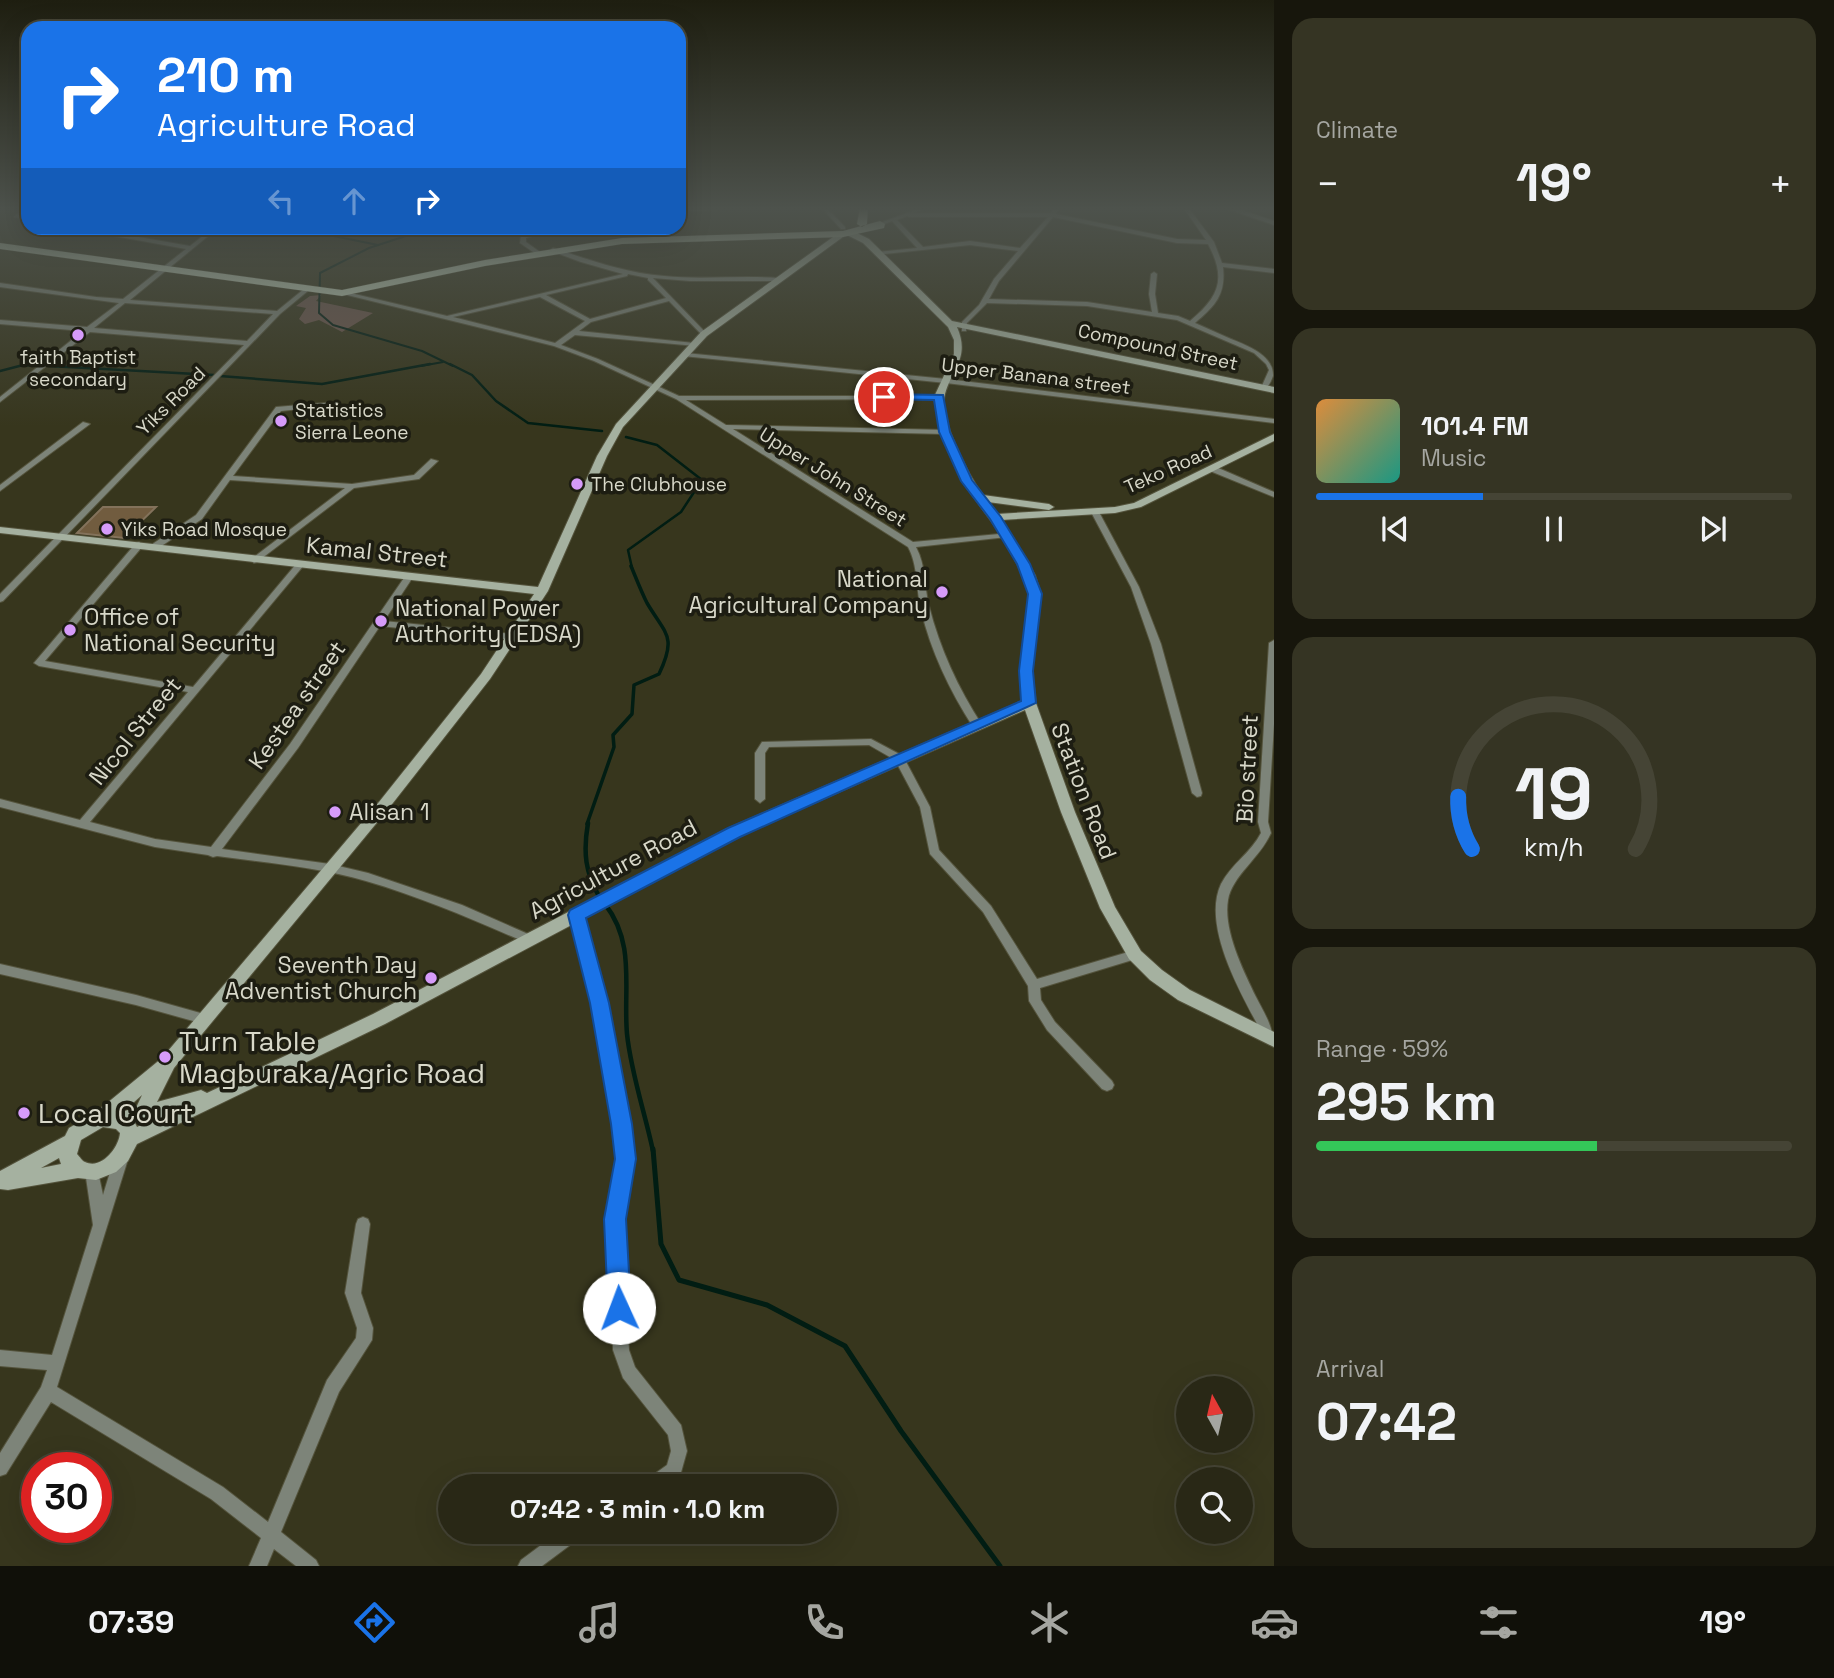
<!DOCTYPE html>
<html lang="en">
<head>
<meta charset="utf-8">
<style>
  :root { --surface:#292816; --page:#353423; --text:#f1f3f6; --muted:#a5a6a1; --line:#454435; --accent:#1a73e8 }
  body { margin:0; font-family:"Space Grotesk",sans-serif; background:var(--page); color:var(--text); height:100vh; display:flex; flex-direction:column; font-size:26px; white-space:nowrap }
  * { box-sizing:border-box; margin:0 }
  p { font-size:23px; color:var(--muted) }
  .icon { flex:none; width:38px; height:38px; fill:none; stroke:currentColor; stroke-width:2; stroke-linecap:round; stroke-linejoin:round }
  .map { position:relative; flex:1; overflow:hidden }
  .drawer { display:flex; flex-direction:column; gap:18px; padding:18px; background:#17160c; width:560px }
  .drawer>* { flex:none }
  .hud { position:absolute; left:21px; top:21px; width:665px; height:214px; border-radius:21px; box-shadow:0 7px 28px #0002,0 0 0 2px var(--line); background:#1a73e8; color:#fff; overflow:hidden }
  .needle { width:46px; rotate:352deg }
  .controls { position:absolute; left:1176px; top:1376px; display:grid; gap:14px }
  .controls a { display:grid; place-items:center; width:77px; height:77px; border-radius:50%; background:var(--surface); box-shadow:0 7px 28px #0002,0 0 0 2px var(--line); font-size:35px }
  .speed { position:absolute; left:21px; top:1452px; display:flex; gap:14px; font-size:35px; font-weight:700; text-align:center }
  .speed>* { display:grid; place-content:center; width:91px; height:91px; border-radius:50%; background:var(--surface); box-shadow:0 7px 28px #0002,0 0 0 2px var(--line); line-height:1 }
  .speed .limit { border:10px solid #d22; background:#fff; color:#111 }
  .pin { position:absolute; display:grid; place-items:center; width:60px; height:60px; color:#fff; margin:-30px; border:4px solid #fff; border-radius:50%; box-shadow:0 2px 7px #0007 }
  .me { position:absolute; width:77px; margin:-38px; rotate:358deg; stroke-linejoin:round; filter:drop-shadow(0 0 5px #0008) }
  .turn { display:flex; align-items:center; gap:24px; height:147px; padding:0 21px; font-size:32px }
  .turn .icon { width:91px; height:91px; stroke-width:2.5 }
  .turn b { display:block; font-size:49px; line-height:60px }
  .lanes { display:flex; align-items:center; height:66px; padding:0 21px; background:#0003; justify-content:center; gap:35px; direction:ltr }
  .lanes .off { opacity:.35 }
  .big { font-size:52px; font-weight:600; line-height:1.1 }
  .drawer .tile { flex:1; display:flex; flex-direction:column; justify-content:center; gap:10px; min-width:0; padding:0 24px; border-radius:21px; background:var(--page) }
  .drawer .dial { align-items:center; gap:0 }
  .dial svg { height:182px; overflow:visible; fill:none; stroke:var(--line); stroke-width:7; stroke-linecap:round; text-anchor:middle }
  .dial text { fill:var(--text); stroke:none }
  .song { display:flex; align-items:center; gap:21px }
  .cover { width:84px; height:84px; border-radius:10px; background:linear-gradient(135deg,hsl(30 70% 55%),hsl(170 70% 35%)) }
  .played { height:7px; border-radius:4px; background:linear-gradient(90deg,var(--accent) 35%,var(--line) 35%) }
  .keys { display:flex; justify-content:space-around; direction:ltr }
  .heat { display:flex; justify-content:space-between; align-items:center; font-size:38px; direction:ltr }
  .charge { height:10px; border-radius:5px; background:linear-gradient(90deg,#34c759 59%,var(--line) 0) }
  .trip { position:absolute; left:438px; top:1474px; width:399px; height:70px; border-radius:35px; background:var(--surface); box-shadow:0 7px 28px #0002,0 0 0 2px var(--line); font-weight:600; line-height:70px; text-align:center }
  .tab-bar { display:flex; height:112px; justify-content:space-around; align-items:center; background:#101009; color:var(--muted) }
  .tab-bar .icon { width:49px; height:49px }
  .tab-bar .current { color:var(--accent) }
  .tab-bar b { font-size:32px; color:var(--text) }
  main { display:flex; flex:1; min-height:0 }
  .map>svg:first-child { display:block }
  .green { fill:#6b554c }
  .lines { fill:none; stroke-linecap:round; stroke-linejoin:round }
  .stream-far4 { stroke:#011d13; stroke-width:2 }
  .stream-far3 { stroke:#011d13; stroke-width:2.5 }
  .stream-far2 { stroke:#011d13; stroke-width:3.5 }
  .stream-far1 { stroke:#011d13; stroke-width:4.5 }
  .stream { stroke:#011d13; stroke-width:5 }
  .building { fill:#715c3f; stroke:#83725b; stroke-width:2 }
  .street-casing { stroke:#54533c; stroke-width:2 }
  .secondary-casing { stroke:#54533c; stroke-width:2 }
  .primary-casing { stroke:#54533c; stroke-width:1 }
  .street { fill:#7d8479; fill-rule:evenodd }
  .secondary { fill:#a5b1a0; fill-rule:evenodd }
  .primary { fill:#c4d4be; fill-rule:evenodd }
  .route { fill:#1a73e8; stroke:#114b97; stroke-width:2 }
  .poi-dot { fill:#d69bfa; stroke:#1d1d12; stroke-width:2.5 }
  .labels { text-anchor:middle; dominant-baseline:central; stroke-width:7; stroke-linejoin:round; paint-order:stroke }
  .far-street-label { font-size:19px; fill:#d8d8c9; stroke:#1d1d12 }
  .far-poi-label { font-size:19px; fill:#d8d8c9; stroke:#1d1d12; text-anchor:start }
  .street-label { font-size:23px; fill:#d8d8c9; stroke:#1d1d12 }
  .poi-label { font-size:23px; fill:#d8d8c9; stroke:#1d1d12; text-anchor:start }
  .near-poi-label { font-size:28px; fill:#d8d8c9; stroke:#1d1d12; text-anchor:start }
</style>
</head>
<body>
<main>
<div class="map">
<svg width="1274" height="1566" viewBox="0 0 1274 1566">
  <rect width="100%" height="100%" fill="#37361d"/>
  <path class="green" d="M 321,295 L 316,301 L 373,313 L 342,332 L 319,320 L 305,324 L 299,319 L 306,308 L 296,306 L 310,296 Z"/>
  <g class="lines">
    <path class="stream-far4" d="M 0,209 L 16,207
      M 294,228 L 378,245
      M 20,366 L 40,365
      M 421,366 L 443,362
      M 453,366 L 422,351 L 333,325 L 319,313 L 320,273 L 369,248 L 412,234 L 443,236 L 468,228"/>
    <path class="stream-far3" d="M 32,364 L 40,365
      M 450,364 L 472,375 L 496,401 L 528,423 L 602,431
      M 49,366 L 214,375
      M 0,371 L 27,364
      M 220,376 L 322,384 L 430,364
      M 626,437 L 657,445 L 702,480 L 681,512 L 628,550 L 632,568"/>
    <path class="stream-far2" d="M 587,824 L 614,747 L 613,735 L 632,714 L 634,685 L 659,674 C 677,636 666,635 647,603 C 641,591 636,578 631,566"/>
    <path class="stream-far1" d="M 588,823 C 583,852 585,873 600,898
      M 605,904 C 636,944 623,988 627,1034 C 631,1073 645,1113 653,1151"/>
    <path class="stream" d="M 653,1149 L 661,1244 L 679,1280 L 767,1305 L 845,1346 L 901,1431 L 1000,1566"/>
  </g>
  <path class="building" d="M 103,507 L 156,507 L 124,538 L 77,533 Z"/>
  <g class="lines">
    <defs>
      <path id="street" d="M 704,207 L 726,207 L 723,209 L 679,212 L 679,208 Z
        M 821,207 L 826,207 L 845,227 L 845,229 L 841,229 Z
        M 923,207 L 930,207 L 914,213 L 1051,213 L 1056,207 L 1061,207 L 1056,214 L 1177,239 L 1206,240 L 1183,207 L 1188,207 L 1214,242 L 1222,263 L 1274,269 L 1274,273 L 1223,267 C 1226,295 1215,306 1195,323 C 1207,328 1219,334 1231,339 C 1246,345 1274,355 1273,376 C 1271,382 1268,387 1264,390 L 1261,388 L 1269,370 L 1266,364 L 1254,353 L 1177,320 L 1087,306 L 987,303 L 967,323 L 966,331 L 962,331 L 962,322 L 979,305 L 994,279 L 1018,251 L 970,245 L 875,255 L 875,253 L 877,252 L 917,248 L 892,221 L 880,226 L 877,224 ZM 907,216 L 909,217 L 1048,217 L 1020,248 L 970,241 L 923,247 L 897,220 ZM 1053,217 L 1177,243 L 1208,244 C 1227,279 1219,297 1190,321 L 1178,316 L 1158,313 L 1155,294 L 1157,274 L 1154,272 L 1151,274 L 1149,294 L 1152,312 L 1087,302 L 989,299 L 999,281 Z
        M 1197,207 L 1237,207 L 1236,208 L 1274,221 L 1274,225 L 1227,209 L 1200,209 Z
        M 16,214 L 28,216 L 28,220 L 14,217 Z
        M 79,228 L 87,228 L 190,246 L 213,228 L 218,228 L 130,300 L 277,311 L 304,289 L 309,290 L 280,314 L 3,601 L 0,602 L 0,594 L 244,345 L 90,332 L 0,402 L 0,397 L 83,331 L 0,324 L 0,320 L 87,327 L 119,303 L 0,287 L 0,283 L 96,297 L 123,299 L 186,249 L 81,230 ZM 125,303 L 273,314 L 247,341 L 94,328 Z
        M 549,228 L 556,228 L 526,238 L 526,242 L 540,252 L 540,254 L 536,254 L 520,243 L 521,236 Z
        M 553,248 C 590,260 625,273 664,276 C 702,280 741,275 779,278 L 779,280 L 777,281 L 690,281 L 653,278 L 706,333 L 706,335 L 702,335 L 669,301 L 591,322 L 579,331 L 694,343 L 697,345 L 696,346 L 575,335 L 561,345 L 598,359 L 679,396 L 941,396 L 941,398 L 939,399 L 686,400 L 726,425 L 948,430 L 948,434 L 945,434 L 733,429 L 913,542 L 1010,533 L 1010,537 L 1007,537 L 916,547 C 926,565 924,586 929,606 C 940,649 958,688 982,725 L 981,727 L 973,727 C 950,691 931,652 921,610 C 916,589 918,565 908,547 L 676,399 L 594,361 L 554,346 L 510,335 L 339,293 L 342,291 L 447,316 L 623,274 L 581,262 L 551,251 L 550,250 ZM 628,274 L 648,278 L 648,280 L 666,298 L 590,319 L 546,295 L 627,276 ZM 540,297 L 585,321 L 555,343 L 453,317 Z
        M 685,353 L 946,379 L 1274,419 L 1274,423 L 946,383 L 683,356 L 682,355 Z
        M 336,402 L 338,403 L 338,405 L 281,411 L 233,476 L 352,484 L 414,475 L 431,459 L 438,461 L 419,479 L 354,488 L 257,562 L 254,563 L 250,560 L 345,488 L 230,480 L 202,519 L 157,549 L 151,549 L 151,545 L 196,515 L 276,407 Z
        M 83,422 L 90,424 L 0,491 L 0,485 Z
        M 1210,467 L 1216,467 L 1274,492 L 1274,497 L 1210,471 Z
        M 1092,510 L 1098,510 L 1099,512 L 1139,587 L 1161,644 L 1202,793 L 1201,796 L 1197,797 L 1192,793 L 1151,644 L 1131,587 L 1091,512 Z
        M 139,542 L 143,545 L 142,547 L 45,661 L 193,687 L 297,563 L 303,563 L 304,565 L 90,822 L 155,839 L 211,847 L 290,744 L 406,575 L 412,575 L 413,577 L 384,621 L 513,634 L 518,637 L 513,640 L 380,626 L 298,748 L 222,849 L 330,864 L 368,873 L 462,905 L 535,937 L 537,940 L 535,943 L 531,945 L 527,943 C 474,920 421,897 366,881 C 318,867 266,863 217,856 L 213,857 L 208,855 L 155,847 L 0,807 L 0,799 L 80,820 L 188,692 L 39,666 L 34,663 L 136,543 Z
        M 1274,640 L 1274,724 L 1268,822 L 1271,833 C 1260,858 1232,876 1228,900 C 1223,930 1243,970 1256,997 C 1264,1013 1274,1027 1273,1045 L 1268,1044 C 1247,1004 1200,929 1221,884 C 1231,864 1251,853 1261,833 L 1258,822 L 1269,643 Z
        M 871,739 L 903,756 L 930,807 L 939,850 L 991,906 L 1037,979 L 1135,950 L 1139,952 L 1141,955 L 1139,958 L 1040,988 L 1041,1000 L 1055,1022 L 1112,1081 L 1114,1085 L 1112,1089 L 1107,1091 L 1102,1089 L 1047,1030 L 1029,1001 L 1028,986 L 983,912 L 930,854 L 920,807 L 895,760 L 869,745 L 769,747 L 765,753 L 765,799 L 760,803 L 755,799 L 755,753 L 762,742 Z
        M 577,911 L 581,912 L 583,915 L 605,1003 L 629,1124 L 632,1159 L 622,1219 L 629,1350 L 635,1367 L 681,1425 L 687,1451 L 680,1476 L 666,1486 L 644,1486 L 646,1480 L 667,1465 L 671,1451 L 668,1435 L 623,1378 L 613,1350 L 608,1219 L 618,1159 L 615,1124 L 593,1003 L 571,915 L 573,912 Z
        M 0,964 L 136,995 L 204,1014 L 208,1015 L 210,1019 L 208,1023 L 204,1024 L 136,1005 L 0,974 Z
        M 122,1150 L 127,1152 L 129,1156 L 57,1387 L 223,1487 L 268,1522 L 327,1380 L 356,1338 L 357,1328 L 345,1293 L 356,1224 L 358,1219 L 363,1217 L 368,1219 L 370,1224 L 361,1293 L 373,1328 L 372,1340 L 339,1392 L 281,1532 L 316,1560 L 319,1566 L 296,1566 L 274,1549 L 267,1566 L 249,1566 L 261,1538 L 211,1499 L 51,1402 L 6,1474 L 0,1476 L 0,1453 L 41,1387 L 47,1370 L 0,1366 L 0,1350 L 52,1355 L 93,1225 L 85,1171 L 87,1167 L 92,1165 L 97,1167 L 103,1195 L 115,1156 L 117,1152 Z
        M 560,1531 L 584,1531 L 581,1537 L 542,1566 L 518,1566 L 521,1560 Z"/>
      <path id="secondary" d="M 847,231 L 853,231 L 869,239 L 952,321 L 1274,387 L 1274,393 L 957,327 C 970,357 953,367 945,394 C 938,418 969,476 983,495 L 1049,504 L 1054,507 L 1049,510 L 988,502 L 997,514 L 1115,507 L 1134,503 L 1274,434 L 1274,441 L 1141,507 L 1115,513 L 1001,520 L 1035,575 L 1041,594 L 1032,671 L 1036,703 L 1075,812 L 1115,907 L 1141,951 L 1162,970 L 1190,990 L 1274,1032 L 1274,1047 L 1178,1000 L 1150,980 L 1129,959 L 1100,908 L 1061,812 L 1025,710 L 739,836 L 385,1024 L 137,1144 L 128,1161 L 116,1172 L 96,1180 L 78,1178 L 8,1190 L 0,1189 L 0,1171 L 65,1136 L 69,1128 L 95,1113 L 162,1058 L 379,802 L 481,674 L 534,594 L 0,533 L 0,527 L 538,587 L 597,456 L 616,424 L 701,332 L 840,232 L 847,234 L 707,336 L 623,427 L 607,456 L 548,591 L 490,679 L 389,808 L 174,1068 L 157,1102 L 201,1090 L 207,1093 L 373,1014 L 729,828 L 1022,701 L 1020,671 L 1029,594 L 1023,575 L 1002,536 L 962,481 L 940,432 L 934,397 L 954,354 L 954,340 L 948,327 L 863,243 L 847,235 ZM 142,1095 L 136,1108 L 124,1111 ZM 155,1118 L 137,1127 L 135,1123 ZM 103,1127 L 116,1129 L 120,1133 C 119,1147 102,1170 85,1162 C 82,1161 80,1157 77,1154 L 81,1140 ZM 59,1158 L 61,1164 L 41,1168 Z"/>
      <path id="primary" d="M 860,207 L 868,207 L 867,224 L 862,227 L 857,224 Z
        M 880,221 L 885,224 L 884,228 L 843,237 L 622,244 L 485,266 L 342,296 L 0,249 L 0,243 L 342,290 L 485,260 L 622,238 L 843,231 Z"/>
    </defs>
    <use href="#street" class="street-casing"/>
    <use href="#secondary" class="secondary-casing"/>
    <use href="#primary" class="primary-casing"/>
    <use href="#street" class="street"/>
    <use href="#secondary" class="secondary"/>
    <use href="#primary" class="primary"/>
  </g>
  <linearGradient id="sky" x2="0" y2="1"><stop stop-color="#1e1e10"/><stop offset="0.49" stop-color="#4d524c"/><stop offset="1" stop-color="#4d524c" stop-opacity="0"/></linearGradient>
  <rect width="1274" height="426" fill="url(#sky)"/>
  <path class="route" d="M 884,394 L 943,395 L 950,432 L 972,480 L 1001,517 L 1030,564 L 1042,594 L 1033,671 L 1036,703 L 740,837 L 586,918 L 609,1003 L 632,1124 L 636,1159 L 626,1219 L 631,1308 L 627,1316 L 619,1319 L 611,1316 L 608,1308 L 604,1219 L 615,1159 L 611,1124 L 590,1003 L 568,915 L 570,910 L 728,828 L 1021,701 L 1019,671 L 1028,594 L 1017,564 L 990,519 L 961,481 L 939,432 L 934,400 L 880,399 L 880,395 Z"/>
  <g class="poi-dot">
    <circle cx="78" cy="335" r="7"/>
    <circle cx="281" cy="421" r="7"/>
    <circle cx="577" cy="484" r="7"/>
    <circle cx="107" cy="529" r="7"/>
    <circle cx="942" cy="592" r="7"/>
    <circle cx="381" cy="621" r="7"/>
    <circle cx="70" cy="630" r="7"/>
    <circle cx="335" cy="812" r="7"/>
    <circle cx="431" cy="978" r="7"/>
    <circle cx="165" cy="1057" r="7"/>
    <circle cx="24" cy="1113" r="7"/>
  </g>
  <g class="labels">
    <g class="far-street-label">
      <text transform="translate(1158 347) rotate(12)">Compound Street</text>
      <text transform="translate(1036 376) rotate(7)">Upper Banana street</text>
      <text transform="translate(171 401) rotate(-45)">Yiks Road</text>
      <text transform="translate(1168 469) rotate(-24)">Teko Road</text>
      <text transform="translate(833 477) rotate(32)">Upper John Street</text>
    </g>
    <g class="far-poi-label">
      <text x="78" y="357" text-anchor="middle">faith Baptist<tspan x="78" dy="22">secondary</tspan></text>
      <text x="295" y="410">Statistics<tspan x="295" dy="22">Sierra Leone</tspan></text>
      <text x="591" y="484">The Clubhouse</text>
      <text x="121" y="529">Yiks Road Mosque</text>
    </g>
    <g class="street-label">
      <text transform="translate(377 552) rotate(6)">Kamal Street</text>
      <text transform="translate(297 705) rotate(-55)">Kestea street</text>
      <text transform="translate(135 731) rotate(-51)">Nicol Street</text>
      <text transform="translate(1247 769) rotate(-87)">Bio street</text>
      <text transform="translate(1084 791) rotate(69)">Station Road</text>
      <text transform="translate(613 869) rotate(-28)">Agriculture Road</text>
    </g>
    <g class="poi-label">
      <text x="928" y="579" text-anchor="end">National<tspan x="928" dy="26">Agricultural Company</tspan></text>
      <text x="395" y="608">National Power<tspan x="395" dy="26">Authority (EDSA)</tspan></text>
      <text x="84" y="617">Office of<tspan x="84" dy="26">National Security</tspan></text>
      <text x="349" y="812">Alisan 1</text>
      <text x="417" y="965" text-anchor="end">Seventh Day<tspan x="417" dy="26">Adventist Church</tspan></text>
    </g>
    <g class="near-poi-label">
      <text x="179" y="1041">Turn Table<tspan x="179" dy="32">Magburaka/Agric Road</tspan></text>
      <text x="38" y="1113">Local Court</text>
    </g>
  </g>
</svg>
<div class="controls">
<a><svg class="needle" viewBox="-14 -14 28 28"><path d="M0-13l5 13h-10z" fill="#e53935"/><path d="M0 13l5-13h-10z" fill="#a5a6a1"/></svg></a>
<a><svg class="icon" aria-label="search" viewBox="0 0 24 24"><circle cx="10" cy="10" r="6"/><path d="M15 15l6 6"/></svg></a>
</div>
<div class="speed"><div class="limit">30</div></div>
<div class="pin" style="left:884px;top:397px;background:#d93025"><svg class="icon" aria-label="arrive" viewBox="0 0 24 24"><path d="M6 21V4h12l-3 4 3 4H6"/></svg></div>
<svg class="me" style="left:619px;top:1308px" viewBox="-20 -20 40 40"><circle r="19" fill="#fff"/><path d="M0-13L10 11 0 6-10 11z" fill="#1a73e8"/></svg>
<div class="trip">07:42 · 3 min · 1.0 km</div>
<div class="hud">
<div class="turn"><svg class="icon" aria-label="right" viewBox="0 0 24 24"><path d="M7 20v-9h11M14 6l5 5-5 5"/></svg><div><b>210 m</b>Agriculture Road</div></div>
<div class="lanes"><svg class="icon off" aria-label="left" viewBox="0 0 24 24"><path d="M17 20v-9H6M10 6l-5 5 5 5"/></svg><svg class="icon off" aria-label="ahead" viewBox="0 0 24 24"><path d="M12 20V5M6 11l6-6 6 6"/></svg><svg class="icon" aria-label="right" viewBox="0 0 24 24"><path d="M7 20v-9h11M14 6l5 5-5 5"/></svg></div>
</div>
</div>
<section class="drawer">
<div class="tile"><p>Climate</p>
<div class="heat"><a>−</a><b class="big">19°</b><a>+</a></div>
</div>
<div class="tile">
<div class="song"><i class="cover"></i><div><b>101.4 FM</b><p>Music</p></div></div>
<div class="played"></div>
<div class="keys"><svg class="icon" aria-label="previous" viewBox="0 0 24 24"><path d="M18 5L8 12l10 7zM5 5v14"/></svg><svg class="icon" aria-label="pause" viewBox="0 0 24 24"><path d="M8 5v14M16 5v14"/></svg><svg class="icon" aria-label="next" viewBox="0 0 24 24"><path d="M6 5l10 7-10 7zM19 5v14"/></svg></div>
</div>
<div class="tile dial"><svg viewBox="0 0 100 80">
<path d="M14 69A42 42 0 1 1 86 69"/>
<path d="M14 69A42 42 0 0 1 8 46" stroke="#1a73e8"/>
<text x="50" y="56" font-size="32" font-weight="700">19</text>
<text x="50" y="72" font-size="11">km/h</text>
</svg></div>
<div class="tile"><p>Range · 59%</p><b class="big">295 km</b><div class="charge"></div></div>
<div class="tile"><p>Arrival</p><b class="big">07:42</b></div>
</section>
</main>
<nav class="tab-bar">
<b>07:39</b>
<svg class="icon current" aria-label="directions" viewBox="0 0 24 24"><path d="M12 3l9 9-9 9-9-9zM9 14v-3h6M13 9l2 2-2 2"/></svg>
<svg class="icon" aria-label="music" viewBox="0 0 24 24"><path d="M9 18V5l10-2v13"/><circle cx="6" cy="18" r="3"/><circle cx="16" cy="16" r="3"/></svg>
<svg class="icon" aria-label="phone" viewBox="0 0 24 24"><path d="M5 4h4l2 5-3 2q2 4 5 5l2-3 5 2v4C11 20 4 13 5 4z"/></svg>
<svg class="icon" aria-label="climate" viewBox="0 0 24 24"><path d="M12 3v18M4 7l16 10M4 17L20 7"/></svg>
<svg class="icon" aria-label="car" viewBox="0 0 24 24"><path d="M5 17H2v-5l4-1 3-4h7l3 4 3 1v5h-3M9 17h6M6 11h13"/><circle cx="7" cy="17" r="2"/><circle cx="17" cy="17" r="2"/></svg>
<svg class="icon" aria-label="filters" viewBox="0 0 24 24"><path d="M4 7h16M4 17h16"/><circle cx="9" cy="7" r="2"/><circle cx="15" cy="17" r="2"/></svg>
<b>19°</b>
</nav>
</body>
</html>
